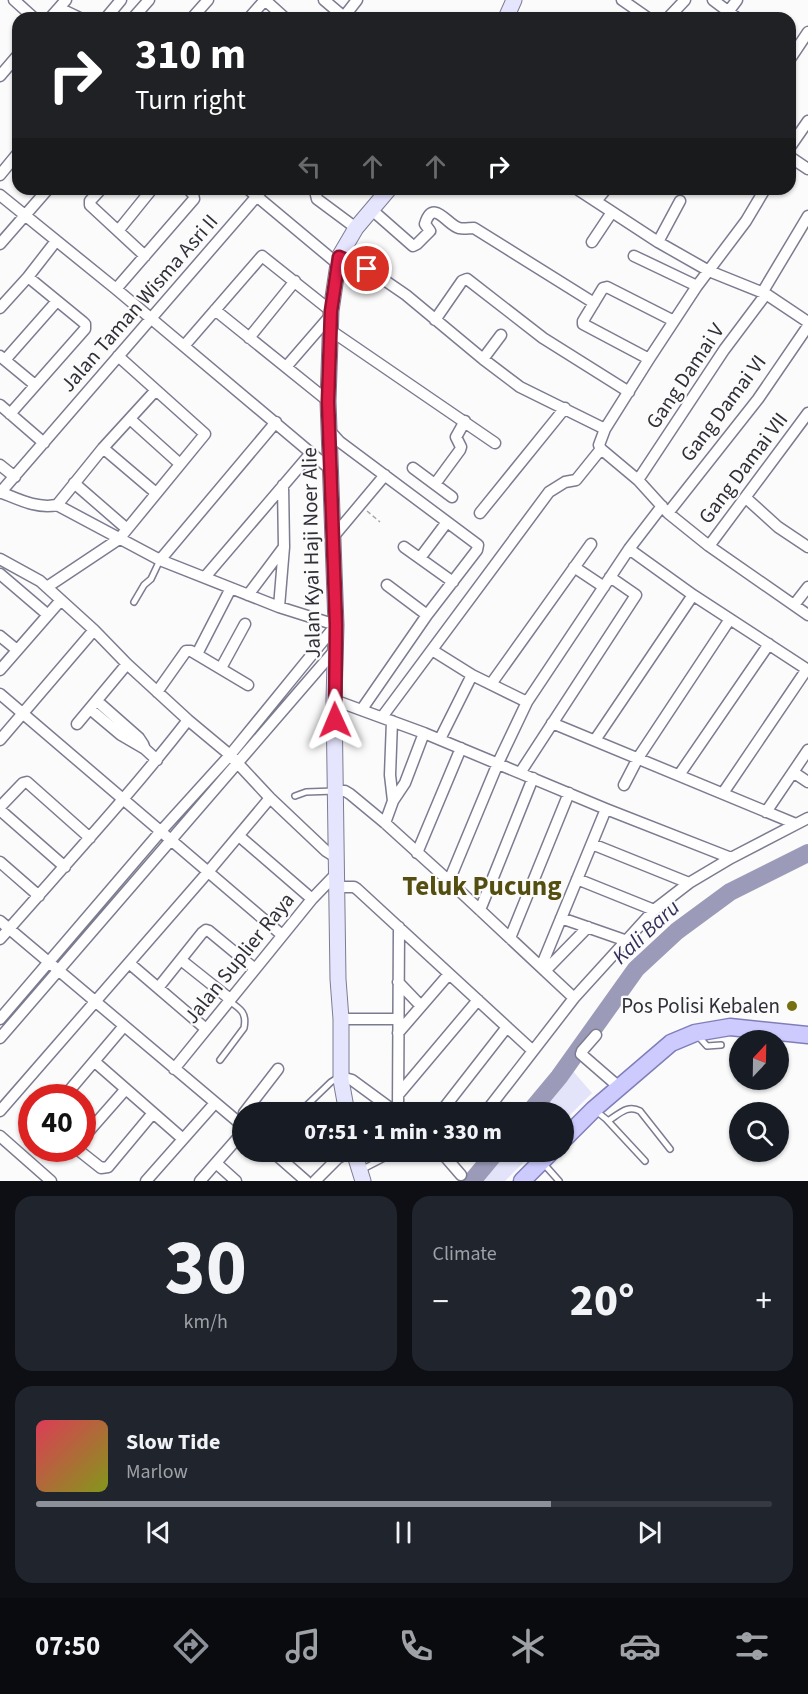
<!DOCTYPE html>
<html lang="en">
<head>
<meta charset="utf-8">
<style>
  :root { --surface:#171b24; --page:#20242c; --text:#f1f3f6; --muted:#9ea1a6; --line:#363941; --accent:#8c9099 }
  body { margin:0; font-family:"Source Sans 3",sans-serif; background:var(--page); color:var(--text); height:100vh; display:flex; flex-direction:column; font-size:22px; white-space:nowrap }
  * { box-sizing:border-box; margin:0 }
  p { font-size:20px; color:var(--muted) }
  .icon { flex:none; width:33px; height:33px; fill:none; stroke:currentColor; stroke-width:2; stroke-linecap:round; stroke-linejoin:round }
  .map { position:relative; height:1181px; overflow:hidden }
  .sheet { display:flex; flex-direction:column; gap:15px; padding:15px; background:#0d0f14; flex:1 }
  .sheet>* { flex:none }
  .top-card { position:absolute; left:12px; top:12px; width:784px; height:183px; border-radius:18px; box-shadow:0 2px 4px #0004; background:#202124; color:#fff; overflow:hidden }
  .needle { width:39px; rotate:22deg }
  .buttons { position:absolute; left:729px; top:1030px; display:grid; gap:12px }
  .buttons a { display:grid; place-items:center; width:60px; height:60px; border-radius:50%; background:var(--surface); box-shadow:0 2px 4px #0004; font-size:30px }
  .speed { position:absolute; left:18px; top:1084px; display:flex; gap:12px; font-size:30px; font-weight:700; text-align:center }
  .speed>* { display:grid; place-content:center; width:78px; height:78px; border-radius:50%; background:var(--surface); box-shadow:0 2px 4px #0004; line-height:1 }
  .speed .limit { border:9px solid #d22; background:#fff; color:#111 }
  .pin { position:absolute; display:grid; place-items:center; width:51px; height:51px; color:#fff; margin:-26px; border:3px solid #fff; border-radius:50%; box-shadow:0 2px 6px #0007 }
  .me { position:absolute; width:66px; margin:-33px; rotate:359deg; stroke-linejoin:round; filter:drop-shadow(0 0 4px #0008) }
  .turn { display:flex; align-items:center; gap:21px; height:126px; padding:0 24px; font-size:27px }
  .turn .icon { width:78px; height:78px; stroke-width:2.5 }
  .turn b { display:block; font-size:42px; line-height:51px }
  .lanes { display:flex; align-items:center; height:57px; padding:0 24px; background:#0003; justify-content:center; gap:30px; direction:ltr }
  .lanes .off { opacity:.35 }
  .big { font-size:45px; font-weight:800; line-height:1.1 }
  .sheet .card { flex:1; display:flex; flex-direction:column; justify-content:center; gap:9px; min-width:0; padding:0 21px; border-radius:18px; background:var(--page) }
  .sheet .dial { align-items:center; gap:0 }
  .dial b { font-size:78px; line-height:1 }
  .song { display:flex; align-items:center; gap:18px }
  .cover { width:72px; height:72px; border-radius:9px; background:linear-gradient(135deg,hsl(350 70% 55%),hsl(70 70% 35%)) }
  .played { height:6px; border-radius:3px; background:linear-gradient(90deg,var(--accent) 70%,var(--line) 70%) }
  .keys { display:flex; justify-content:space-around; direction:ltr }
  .heat { display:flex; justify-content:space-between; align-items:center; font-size:33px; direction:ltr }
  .sheet .tiles { flex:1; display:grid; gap:15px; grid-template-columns:1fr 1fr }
  .card:last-child { grid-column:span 2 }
  .trip { position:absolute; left:232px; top:1102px; width:342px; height:60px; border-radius:30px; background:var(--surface); box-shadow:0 2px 4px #0004; font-weight:800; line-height:60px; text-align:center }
  .tabs { display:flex; height:96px; justify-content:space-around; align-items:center; background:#090b0e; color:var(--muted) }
  .tabs .icon { width:42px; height:42px }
  .tabs .on { color:var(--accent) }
  .tabs b { font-size:27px; color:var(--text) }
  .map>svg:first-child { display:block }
  .green { fill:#e3e3fa }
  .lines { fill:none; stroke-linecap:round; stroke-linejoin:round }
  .river { stroke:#9b9bb9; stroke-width:18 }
  .lane-casing { stroke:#7c7c91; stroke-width:8 }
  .street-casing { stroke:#7c7c91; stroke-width:13 }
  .secondary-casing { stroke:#7c7c91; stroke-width:17 }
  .primary-casing { stroke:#807eb8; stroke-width:19 }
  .path { stroke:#a7a7ab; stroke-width:1.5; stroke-dasharray:4.5 3; stroke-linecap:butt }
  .lane { stroke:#fff; stroke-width:5 }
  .street { stroke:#fff; stroke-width:10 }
  .secondary { stroke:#e6e5fe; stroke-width:15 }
  .primary { stroke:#cdcbfe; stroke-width:16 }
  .route-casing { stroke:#92132f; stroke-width:15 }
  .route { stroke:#e11d48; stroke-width:10 }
  .poi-dot { fill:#767010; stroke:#fbfbfb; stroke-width:2 }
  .labels { text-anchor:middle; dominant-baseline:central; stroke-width:4.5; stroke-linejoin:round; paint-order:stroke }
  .street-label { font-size:21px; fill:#2f2f38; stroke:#fbfbfb }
  .poi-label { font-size:21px; fill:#2f2f38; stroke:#fbfbfb; text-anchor:end }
  .water-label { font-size:22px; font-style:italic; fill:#33305b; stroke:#fbfbfb }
  .district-label { font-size:27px; font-weight:bold; fill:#544f11; stroke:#fbfbfb }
</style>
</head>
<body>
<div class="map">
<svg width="808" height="1181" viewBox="0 0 808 1181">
  <rect width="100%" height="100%" fill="#fbfbfb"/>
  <path class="green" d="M 572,1070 L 592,1093 L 564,1121 L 564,1113 L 536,1113 Z
    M 504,1152 L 534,1152 L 505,1181 L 480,1181 Z"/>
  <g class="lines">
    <path class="river" d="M 529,1113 L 559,1077 L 636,969 L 677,931 L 730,892 L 808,853
      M 472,1181 L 496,1152"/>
    <defs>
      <path id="lane" d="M 134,602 L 144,585 L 151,579 L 160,560
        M 295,796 L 306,792 L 335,791
        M 698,1036 L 707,1046 L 721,1045
        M 220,1060 L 244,1028 C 247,1013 241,1009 229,1001
        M 596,1111 L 606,1119 L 645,1161
        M 301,1113 L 303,1109 L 331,1082 L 339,1077
        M 608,1121 C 619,1114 628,1104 640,1111 L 670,1149
        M 543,1163 L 559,1181
        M 361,1170 L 396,1152"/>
      <path id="street" d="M 14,0 L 34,18
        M 265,0 L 285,18
        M 324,0 L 344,17
        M 622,0 L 648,18
        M 713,0 L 737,18
        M 59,8 L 80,18
        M 728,12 L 737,0
        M 50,18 L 66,0
        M 106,18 L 121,0
        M 133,18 L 149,0
        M 192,18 L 208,0
        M 249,18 L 265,0
        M 343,18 L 357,0
        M 668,18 L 685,0
        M 790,59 L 808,32
        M 0,76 L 18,55
        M 790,147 L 808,121
        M 790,157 L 808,169
        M 0,175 L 18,153
        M 101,189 L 90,201 L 90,205 L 145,256
        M 248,189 L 333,260 L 339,257 L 374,273 L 406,295 L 483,359 L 520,387 L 605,429
        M 319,189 L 316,195 L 317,199 L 356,228
        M 577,189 L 658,242 L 709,271 L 766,294 L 808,322
        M 765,189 L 746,221 L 697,286 L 649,359 L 605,429 L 599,445 L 601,449 L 638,480 L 668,513 L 709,546 L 808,615
        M 0,195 L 116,289 L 330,469
        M 596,201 L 606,189
        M 372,210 L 413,246 L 417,244 L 430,231 L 425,224 C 433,197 448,226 459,228 C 463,229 469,228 474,228 L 594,303
        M 118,231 L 152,189
        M 592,242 L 612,212
        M 658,242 L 680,201
        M 0,244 L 48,189
        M 634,256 L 697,286
        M 116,289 L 194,199 L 193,194 L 188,189
        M 762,293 L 808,216
        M 0,308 L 28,277 L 56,241
        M 215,310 L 328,401
        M 435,320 L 462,281 L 467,279 L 543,338 L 629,392
        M 330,330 L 495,443
        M 249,338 L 295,281
        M 184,346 L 262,256 L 331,311
        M 0,356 L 35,385
        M 483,359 L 501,335
        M 649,359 L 583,324 L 583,321 L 603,288 L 607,287 L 674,321
        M 5,360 L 57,301
        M 286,367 L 331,315
        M 0,405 L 44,443
        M 10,414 L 85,329 L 85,324 L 83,322 L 28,277
        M 130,419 L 180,464
        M 330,431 L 340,442 L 478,545 L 477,550 L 427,615 L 362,709
        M 103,448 L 156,493
        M 0,465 L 15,477
        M 413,468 L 452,497
        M 638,480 L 724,350 L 766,294
        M 74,483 L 127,529
        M 435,484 L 460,450 L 461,447 L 456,437 L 465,421
        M 0,492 C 18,499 36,509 57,505 L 160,560 L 279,607 L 336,625 L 230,755 L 161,831 L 0,1019
        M 0,493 L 263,189
        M 746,498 L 778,527 L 808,547
        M 57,505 L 103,448 L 156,390
        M 480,513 L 565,408
        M 668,513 L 758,399 L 808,326
        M 333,537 L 385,475
        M 709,546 L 808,413
        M 404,547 L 453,582
        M 629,549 L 693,595 L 808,670
        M 420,558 L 447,522
        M 0,559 L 40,581 L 94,630 L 127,664 L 188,720 L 230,755 L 270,798 L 326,851 L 337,858
        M 160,560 L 276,422
        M 574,567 L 604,587
        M 0,574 L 48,615
        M 205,577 L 311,453
        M 387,585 L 427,615
        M 47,587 L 119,539 L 205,434 L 118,356
        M 248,595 L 284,547
        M 794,605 L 808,587
        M 279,607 L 284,547 L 283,485
        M 0,636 L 17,650
        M 432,650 L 472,675 L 527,702
        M 197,654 L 231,588
        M 221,668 L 245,624
        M 0,670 L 61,600
        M 491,684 L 591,544
        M 157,692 L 186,651 L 191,651 L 248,685
        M 0,694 L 282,935
        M 334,700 L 424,733 L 606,809 L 731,858
        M 97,701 L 139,738 L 143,744 L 145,749 L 157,760
        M 90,709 L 121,735 L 145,749
        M 382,717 L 549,492 L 565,482 L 576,480 L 601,449
        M 552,723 L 796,824
        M 77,724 L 127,664
        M 440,739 L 472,675
        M 0,740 L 94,630
        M 595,740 L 693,595
        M 793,772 L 808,782
        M 520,773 L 636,595 L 610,577
        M 679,775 L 769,644
        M 624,785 L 638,758 L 730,619
        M 336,791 L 345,791 L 350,794 L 385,823 L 449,881 L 574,998
        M 723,793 L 807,669
        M 393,801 L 405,783 L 424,733
        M 0,807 L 23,783 L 27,782 L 90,838
        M 0,810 L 65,867
        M 766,812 L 808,750
        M 385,823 L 393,801 L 390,775 L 392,721
        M 239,836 L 312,899
        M 592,844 L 689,883
        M 417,853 L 461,748
        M 0,862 L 39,896
        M 577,879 L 654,910
        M 449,881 L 498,763 L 527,702 L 629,549 L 662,506
        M 337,887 L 354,887 L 357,889 L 533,1051
        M 480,910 L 533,778
        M 561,918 L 627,941
        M 0,921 L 243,1126
        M 510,938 L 569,793
        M 0,939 C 63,867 129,796 188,720
        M 181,960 L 230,999
        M 129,963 L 206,1029
        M 541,967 L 606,809
        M 545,971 L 588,927
        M 398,982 L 421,1006
        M 158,988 L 202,933 L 206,930 L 209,931 L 255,969
        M 341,1019 L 398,1019
        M 398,1033 L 449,974
        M 596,1035 L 582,1051 L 581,1054 L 619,1087
        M 0,1038 L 335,650
        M 95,1062 L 183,1139
        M 174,1069 L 312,899 L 336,874
        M 341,1077 L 352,1080 L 397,1113
        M 398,1095 L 478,1000
        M 63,1098 L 124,1026
        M 0,1111 L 208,872 L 270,798
        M 244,1113 L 278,1069
        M 398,1113 L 399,927
        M 440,1113 L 507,1027
        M 485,1113 L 574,998 L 654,910 L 689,883 L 731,858 L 808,818
        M 0,1136 L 51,1181
        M 82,1139 L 125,1090
        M 77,1149 L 101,1168 L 108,1167 L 153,1113
        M 273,1152 L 306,1181
        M 441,1152 L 448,1160 L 455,1152
        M 448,1160 L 461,1175
        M 216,1163 L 236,1181
        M 146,1181 L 215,1103
        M 200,1181 L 243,1132
        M 315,1181 L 338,1158 L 349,1152"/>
      <path id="secondary" d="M 506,18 L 514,0
        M 347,1113 L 341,1080 L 341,1019 L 338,979 L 334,700 L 336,625 L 328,401 L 331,311 L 339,257 L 356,228 L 389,189
        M 354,1152 L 363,1181"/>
      <path id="primary" d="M 564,1139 L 594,1109 L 671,1043 L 695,1033 L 730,1027 L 808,1035
        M 522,1181 L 551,1152"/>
    </defs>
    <use href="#lane" class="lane-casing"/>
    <use href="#street" class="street-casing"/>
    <use href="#secondary" class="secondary-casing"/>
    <use href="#primary" class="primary-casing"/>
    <path class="path" d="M 686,193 L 690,189
      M 367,511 L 380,522"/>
    <use href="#lane" class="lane"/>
    <use href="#street" class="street"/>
    <use href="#secondary" class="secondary"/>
    <use href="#primary" class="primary"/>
  </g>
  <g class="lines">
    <defs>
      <path id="route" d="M 335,720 L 336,625 L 328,402 L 331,311 L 339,257 L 367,269"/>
    </defs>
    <use href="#route" class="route-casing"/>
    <use href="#route" class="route"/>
  </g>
  <circle class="poi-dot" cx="792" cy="1006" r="6"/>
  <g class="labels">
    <g class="street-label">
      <text transform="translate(139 303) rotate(-49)">Jalan Taman Wisma Asri II</text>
      <text transform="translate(685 376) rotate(-56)">Gang Damai V</text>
      <text transform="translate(723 408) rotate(-53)">Gang Damai VI</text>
      <text transform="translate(743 468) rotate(-53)">Gang Damai VII</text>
      <text transform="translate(311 553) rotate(-91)">Jalan Kyai Haji Noer Alie</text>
      <text transform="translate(239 958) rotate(-51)">Jalan Suplier Raya</text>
    </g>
    <g class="poi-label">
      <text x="780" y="1006">Pos Polisi Kebalen</text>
    </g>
    <g class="water-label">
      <text transform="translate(646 932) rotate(-43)">Kali Baru</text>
    </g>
    <g class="district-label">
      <text x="482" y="886">Teluk Pucung</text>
    </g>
  </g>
</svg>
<div class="buttons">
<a><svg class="needle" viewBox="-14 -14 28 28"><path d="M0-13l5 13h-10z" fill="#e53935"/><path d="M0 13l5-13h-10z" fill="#9ea1a6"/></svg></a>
<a><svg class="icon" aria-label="search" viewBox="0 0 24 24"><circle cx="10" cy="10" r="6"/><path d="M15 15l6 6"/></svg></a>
</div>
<div class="speed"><div class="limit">40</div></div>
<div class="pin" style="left:367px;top:269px;background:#d93025"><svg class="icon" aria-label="arrive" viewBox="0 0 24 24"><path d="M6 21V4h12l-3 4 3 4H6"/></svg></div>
<svg class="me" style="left:335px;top:720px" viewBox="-20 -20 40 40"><path d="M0-17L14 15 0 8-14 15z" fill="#e11d48" stroke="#fff" stroke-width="4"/></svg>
<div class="trip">07:51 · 1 min · 330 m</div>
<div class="top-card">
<div class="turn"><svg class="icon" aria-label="right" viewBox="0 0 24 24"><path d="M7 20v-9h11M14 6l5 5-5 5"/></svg><div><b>310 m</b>Turn right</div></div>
<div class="lanes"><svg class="icon off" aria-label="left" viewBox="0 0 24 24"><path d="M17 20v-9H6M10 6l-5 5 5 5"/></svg><svg class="icon off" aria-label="ahead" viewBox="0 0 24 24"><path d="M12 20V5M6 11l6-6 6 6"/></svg><svg class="icon off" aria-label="ahead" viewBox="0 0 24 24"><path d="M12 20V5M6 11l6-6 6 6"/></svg><svg class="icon" aria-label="right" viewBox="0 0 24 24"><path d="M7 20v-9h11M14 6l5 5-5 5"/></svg></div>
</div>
</div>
<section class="sheet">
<div class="tiles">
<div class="card dial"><b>30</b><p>km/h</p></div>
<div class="card"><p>Climate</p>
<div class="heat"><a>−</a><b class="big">20°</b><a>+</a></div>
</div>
<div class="card">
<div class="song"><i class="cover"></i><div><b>Slow Tide</b><p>Marlow</p></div></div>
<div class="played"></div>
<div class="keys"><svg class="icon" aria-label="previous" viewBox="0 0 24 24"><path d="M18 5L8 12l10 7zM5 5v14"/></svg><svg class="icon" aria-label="pause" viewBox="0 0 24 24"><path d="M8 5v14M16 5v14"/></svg><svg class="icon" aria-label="next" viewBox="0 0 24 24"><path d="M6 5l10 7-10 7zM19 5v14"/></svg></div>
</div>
</div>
</section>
<nav class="tabs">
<b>07:50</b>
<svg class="icon on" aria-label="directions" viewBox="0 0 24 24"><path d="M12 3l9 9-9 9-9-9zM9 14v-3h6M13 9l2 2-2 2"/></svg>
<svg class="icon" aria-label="music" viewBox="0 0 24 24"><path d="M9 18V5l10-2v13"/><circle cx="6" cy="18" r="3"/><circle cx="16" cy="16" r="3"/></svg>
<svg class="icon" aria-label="phone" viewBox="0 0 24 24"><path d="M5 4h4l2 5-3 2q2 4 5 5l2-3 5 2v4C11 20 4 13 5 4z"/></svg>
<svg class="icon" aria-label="climate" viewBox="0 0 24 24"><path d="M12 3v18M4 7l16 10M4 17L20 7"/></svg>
<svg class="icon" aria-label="car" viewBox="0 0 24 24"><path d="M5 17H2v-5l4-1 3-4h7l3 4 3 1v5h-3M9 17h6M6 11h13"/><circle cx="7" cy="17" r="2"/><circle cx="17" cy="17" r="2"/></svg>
<svg class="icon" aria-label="filters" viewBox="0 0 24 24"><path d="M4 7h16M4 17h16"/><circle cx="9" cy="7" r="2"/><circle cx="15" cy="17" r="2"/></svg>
</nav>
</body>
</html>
